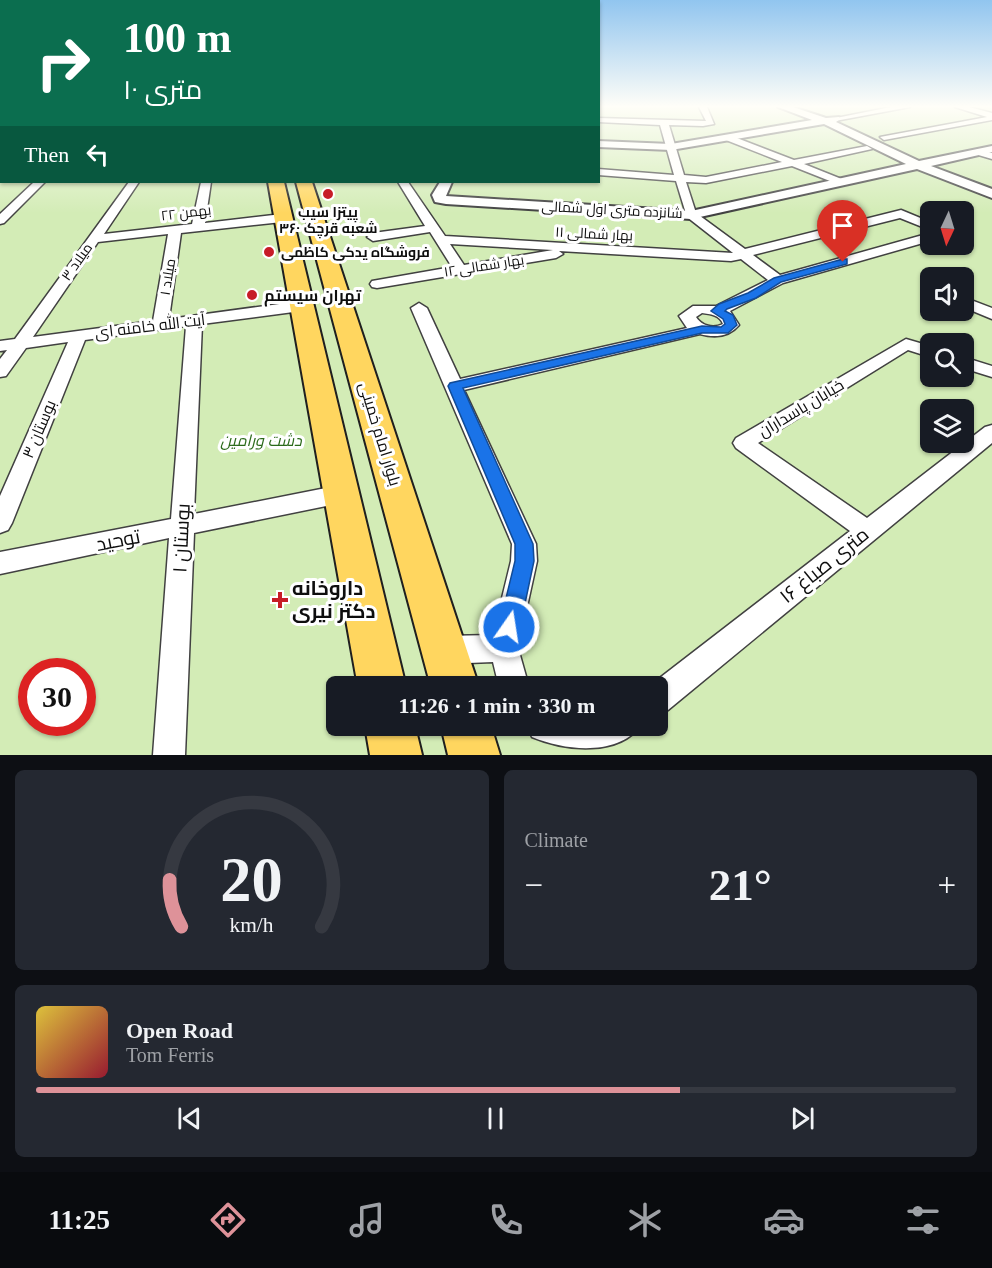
<!DOCTYPE html>
<html lang="en">
<head>
<meta charset="utf-8">
<style>
  :root { --surface:#171b24; --page:#242831; --text:#f1f3f6; --muted:#9ea1a6; --line:#363941; --accent:#de9299 }
  body { margin:0; font-family:"Times New Roman",Cairo,serif; background:var(--page); color:var(--text); height:100vh; display:flex; flex-direction:column; font-size:22px; white-space:nowrap }
  * { box-sizing:border-box; margin:0 }
  p { font-size:20px; color:var(--muted) }
  .icon { flex:none; width:33px; height:33px; fill:none; stroke:currentColor; stroke-width:2; stroke-linecap:round; stroke-linejoin:round }
  .map { position:relative; height:755px; overflow:hidden }
  .details { display:flex; flex-direction:column; gap:15px; padding:15px; background:#0d0f14; flex:1 }
  .details>* { flex:none }
  .hud { position:absolute; left:0px; top:0px; width:600px; height:183px; box-shadow:0 2px 4px #0004; background:#0b6e4f; color:#fff; overflow:hidden }
  .needle { width:39px; rotate:184deg }
  .controls { position:absolute; left:920px; top:201px; display:grid; gap:12px }
  .controls a { display:grid; place-items:center; width:54px; height:54px; border-radius:9px; background:var(--surface); box-shadow:0 2px 4px #0004; font-size:30px }
  .speed { position:absolute; left:18px; top:658px; display:flex; gap:12px; font-size:30px; font-weight:700; text-align:center }
  .speed>* { display:grid; place-content:center; width:78px; height:78px; border-radius:50%; background:var(--surface); box-shadow:0 2px 4px #0004; line-height:1 }
  .speed .limit { border:9px solid #d22; background:#fff; color:#111 }
  .pin { position:absolute; display:grid; place-items:center; width:51px; height:51px; color:#fff; margin:-62px -26px; border-radius:50% 50% 50% 0; rotate:-45deg; box-shadow:0 0 6px #0007 }
  .pin .icon { rotate:45deg }
  .me { position:absolute; width:66px; margin:-33px; rotate:13deg; stroke-linejoin:round; filter:drop-shadow(0 0 4px #0008) }
  .turn { display:flex; align-items:center; gap:21px; height:126px; padding:0 24px; font-size:27px }
  .turn .icon { width:78px; height:78px; stroke-width:2.5 }
  .turn b { display:block; font-size:42px; line-height:51px }
  .then { display:flex; align-items:center; height:57px; padding:0 24px; background:#0003; gap:12px; font-size:22px }
  .big { font-size:45px; font-weight:700; line-height:1.1 }
  .details .card { flex:1; display:flex; flex-direction:column; justify-content:center; gap:9px; min-width:0; padding:0 21px; border-radius:9px; background:var(--page) }
  .details .dial { align-items:center; gap:0 }
  .dial svg { height:156px; overflow:visible; fill:none; stroke:var(--line); stroke-width:7; stroke-linecap:round; text-anchor:middle }
  .dial text { fill:var(--text); stroke:none }
  .song { display:flex; align-items:center; gap:18px }
  .cover { width:72px; height:72px; border-radius:9px; background:linear-gradient(135deg,hsl(50 70% 55%),hsl(350 70% 35%)) }
  .played { height:6px; border-radius:3px; background:linear-gradient(90deg,var(--accent) 70%,var(--line) 70%) }
  .keys { display:flex; justify-content:space-around; direction:ltr }
  .heat { display:flex; justify-content:space-between; align-items:center; font-size:33px; direction:ltr }
  .details .tiles { flex:1; display:grid; gap:15px; grid-template-columns:1fr 1fr }
  .card:last-child { grid-column:span 2 }
  .trip { position:absolute; left:326px; top:676px; width:342px; height:60px; border-radius:9px; background:var(--surface); box-shadow:0 2px 4px #0004; font-weight:700; line-height:60px; text-align:center }
  .tabs { display:flex; height:96px; justify-content:space-around; align-items:center; background:#090b0e; color:var(--muted) }
  .tabs .icon { width:42px; height:42px }
  .tabs .active { color:var(--accent) }
  .tabs b { font-size:27px; color:var(--text) }
  .map>svg:first-child { display:block }
  .green { fill:#d3ecb6; fill-rule:evenodd }
  .lines { fill:none; stroke-linecap:round; stroke-linejoin:round }
  .minor-casing { stroke:#414141; stroke-width:3 }
  .tertiary-casing { stroke:#414141; stroke-width:4 }
  .primary-casing { stroke:#1f1f1f; stroke-width:4 }
  .minor { fill:#fff; fill-rule:evenodd }
  .tertiary { fill:#fff; fill-rule:evenodd }
  .primary { fill:#ffd65f; fill-rule:evenodd }
  .route { fill:#1a73e8; stroke:#114b97; stroke-width:1.5 }
  .poi-dot { fill:#c71c27; stroke:#fff; stroke-width:2 }
  .labels { text-anchor:middle; dominant-baseline:central; stroke-width:6; stroke-linejoin:round; paint-order:stroke }
  .far-street-label { font-size:14px; fill:#0e0e0e; stroke:#fff }
  .far-poi-label { font-size:14px; font-weight:bold; fill:#0e0e0e; stroke:#fff }
  .poi-label { font-size:16px; font-weight:bold; fill:#0e0e0e; stroke:#fff; text-anchor:start }
  .street-label { font-size:16px; fill:#0e0e0e; stroke:#fff }
  .park-label { font-size:16px; font-style:italic; fill:#2b6a1a; stroke:#fff }
  .near-street-label { font-size:20px; fill:#0e0e0e; stroke:#fff }
  .near-poi-label { font-size:20px; font-weight:bold; fill:#0e0e0e; stroke:#fff; text-anchor:start }
</style>
</head>
<body>
<div class="map">
<svg width="992" height="755" viewBox="0 0 992 755">
  <rect width="100%" height="100%" fill="#fffcef"/>
  <path class="green" d="M 0,107 L 2,182 L 598,182 L 599,107 L 992,107 L 992,755 L 0,755 ZM 930,212 L 963,212 L 963,244 L 930,244 ZM 930,278 L 963,278 L 963,310 L 930,310 ZM 930,344 L 963,344 L 963,376 L 930,376 ZM 930,410 L 963,410 L 963,442 L 930,442 ZM 32,672 L 82,672 L 82,723 L 32,723 ZM 336,687 L 657,687 L 657,726 L 336,726 Z"/>
  <g class="lines">
    <defs>
      <path id="minor" d="M 699,107 L 707,107 L 714,124 L 703,126 L 669,125 L 684,175 L 706,177 L 782,162 L 726,140 L 726,136 L 729,135 L 794,160 L 867,146 L 872,149 L 804,164 L 844,180 L 844,184 L 840,185 L 792,166 L 706,183 L 686,182 L 696,213 L 745,249 L 901,210 L 930,222 L 930,230 L 900,218 L 753,255 L 780,275 L 930,233 L 930,241 L 783,283 L 730,311 L 739,325 C 729,337 714,338 700,334 L 464,390 L 536,544 L 537,561 L 518,648 L 529,687 L 499,687 L 493,662 L 444,664 L 434,660 L 430,650 L 434,640 L 444,636 L 493,635 L 511,561 L 512,544 L 411,308 L 419,303 L 427,308 L 460,379 L 687,328 L 679,316 L 693,306 L 716,306 L 768,280 L 741,259 L 731,261 L 559,251 L 563,254 L 556,258 L 377,288 L 372,287 L 370,284 L 372,281 L 452,267 L 430,232 L 373,241 L 367,237 L 373,233 L 425,226 L 398,182 L 408,182 L 445,236 L 733,253 L 687,217 L 676,181 L 598,175 L 598,169 L 674,175 L 660,125 L 598,122 L 598,118 L 706,121 ZM 450,244 L 553,250 L 464,265 ZM 702,313 C 710,314 720,315 723,324 C 713,329 702,326 696,317 Z
        M 891,107 L 910,107 L 835,121 L 831,119 Z
        M 955,107 L 969,107 L 992,113 L 992,120 L 884,140 L 880,137 L 987,117 Z
        M 2,138 L 2,144 L 0,145 L 0,139 Z
        M 978,149 L 992,153 L 992,159 L 975,154 L 973,152 Z
        M 34,182 L 45,182 L 4,223 L 0,224 L 0,214 Z
        M 129,182 L 139,182 L 104,234 L 192,224 L 201,182 L 211,182 L 205,223 L 282,214 L 288,218 L 282,222 L 181,233 L 169,319 L 301,301 L 309,306 L 301,311 L 202,324 L 194,514 L 341,485 L 349,488 L 352,494 L 349,500 L 341,503 L 194,533 L 185,755 L 153,755 L 169,538 L 0,574 L 0,552 L 171,519 L 186,326 L 85,340 L 12,523 L 8,530 L 0,533 L 0,496 L 68,342 L 26,348 L 6,376 L 0,377 L 0,359 L 7,350 L 0,351 L 0,341 L 15,339 ZM 168,234 L 153,321 L 33,337 L 98,242 Z
        M 963,297 L 992,308 L 992,319 L 963,307 Z
        M 906,339 L 930,346 L 930,357 L 908,350 L 758,443 L 867,518 L 985,427 L 992,425 L 992,443 L 668,710 L 657,714 L 657,687 L 648,687 L 850,531 L 736,448 L 733,443 L 736,438 Z
        M 963,357 L 992,366 L 992,377 L 963,368 Z
        M 527,726 L 582,726 L 593,730 L 598,726 L 640,726 C 619,755 568,752 532,737 Z"/>
      <path id="tertiary" d="M 778,107 L 793,107 L 826,118 L 839,117 L 840,119 L 836,122 L 919,161 L 992,146 L 992,152 L 931,166 L 992,189 L 992,198 L 917,169 L 691,219 L 446,204 L 435,202 L 432,195 L 440,182 L 452,182 L 446,196 L 691,211 L 906,164 L 824,124 L 671,150 L 598,147 L 598,141 L 671,144 L 812,120 Z
        M 0,171 L 2,171 L 2,179 L 0,179 Z"/>
      <path id="primary" d="M 268,182 L 284,182 L 406,687 L 358,687 Z
        M 296,182 L 312,182 L 479,687 L 431,687 Z
        M 365,726 L 415,726 L 422,755 L 370,755 Z
        M 441,726 L 491,726 L 500,755 L 448,755 Z"/>
    </defs>
    <use href="#minor" class="minor-casing"/>
    <use href="#tertiary" class="tertiary-casing"/>
    <use href="#primary" class="primary-casing"/>
    <use href="#minor" class="minor"/>
    <use href="#tertiary" class="tertiary"/>
    <use href="#primary" class="primary"/>
  </g>
  <linearGradient id="sky" x2="0" y2="1"><stop stop-color="#91c5ef"/><stop offset="0.5" stop-color="#fffef8"/><stop offset="1" stop-color="#fffef8" stop-opacity="0"/></linearGradient>
  <rect width="992" height="213" fill="url(#sky)"/>
  <path class="route" d="M 843,259 L 847,259 L 847,264 L 781,282 L 756,298 L 727,309 L 725,311 L 733,315 L 737,325 L 728,333 L 702,333 L 463,388 L 533,544 L 534,561 L 520,627 L 516,634 L 509,636 L 502,634 L 499,627 L 515,561 L 515,544 L 448,386 L 450,383 L 702,326 L 721,327 L 725,324 L 723,319 L 711,311 L 719,304 L 748,293 L 774,278 Z"/>
  <g class="poi-dot">
    <circle cx="328" cy="194" r="6"/>
    <circle cx="269" cy="252" r="6"/>
    <circle cx="252" cy="295" r="6"/>
    <path d="M277 591h6v6h6v6h-6v6h-6v-6h-6v-6h6z"/>
  </g>
  <g class="labels">
    <g class="far-street-label">
      <text transform="translate(612 210) rotate(3)">شانزده متری اول شمالی</text>
      <text transform="translate(186 213) rotate(-7)">۲۲ بهمن</text>
      <text transform="translate(594 234) rotate(3)">بهار شمالی ۱۱</text>
      <text transform="translate(77 262) rotate(-55)">میلاد ۳</text>
      <text transform="translate(484 266) rotate(-9)">بهار شمالی ۱۲</text>
      <text transform="translate(168 277) rotate(-81)">میلاد ۱</text>
    </g>
    <g class="far-poi-label">
      <text x="328" y="212">پیتزا سیب<tspan x="328" dy="16">۳۶۰ شعبه قرچک</tspan></text>
      <text x="281" y="252" text-anchor="start">فروشگاه یدکی کاظمی</text>
    </g>
    <g class="poi-label">
      <text x="264" y="295">تهران سیستم</text>
    </g>
    <g class="street-label">
      <text transform="translate(150 326) rotate(-7)">آیت الله خامنه ای</text>
      <text transform="translate(801 408) rotate(-31)">خیابان پاسداران</text>
      <text transform="translate(39 429) rotate(-67)">بوستان ۳</text>
      <text transform="translate(380 434) rotate(73)">بلوار امام خمینی</text>
    </g>
    <g class="park-label">
      <text x="261" y="440">دشت ورامین</text>
    </g>
    <g class="near-street-label">
      <text transform="translate(181 538) rotate(-87)">بوستان ۱</text>
      <text transform="translate(118 540) rotate(-11)">توحید</text>
      <text transform="translate(824 565) rotate(-39)">۱۶ متری صباغ</text>
    </g>
    <g class="near-poi-label">
      <text x="292" y="588">داروخانه<tspan x="292" dy="23">دکتر نیری</tspan></text>
    </g>
  </g>
</svg>
<div class="controls">
<a><svg class="needle" viewBox="-14 -14 28 28"><path d="M0-13l5 13h-10z" fill="#e53935"/><path d="M0 13l5-13h-10z" fill="#9ea1a6"/></svg></a>
<a><svg class="icon" aria-label="sound" viewBox="0 0 24 24"><path d="M4 9h4l5-4v14l-5-4H4zM17 9q2 3 0 6"/></svg></a>
<a><svg class="icon" aria-label="search" viewBox="0 0 24 24"><circle cx="10" cy="10" r="6"/><path d="M15 15l6 6"/></svg></a>
<a><svg class="icon" aria-label="layers" viewBox="0 0 24 24"><path d="M12 4l9 5-9 5-9-5zM3 14l9 5 9-5"/></svg></a>
</div>
<div class="speed"><div class="limit">30</div></div>
<div class="pin" style="left:843px;top:262px;background:#d93025"><svg class="icon" aria-label="arrive" viewBox="0 0 24 24"><path d="M6 21V4h12l-3 4 3 4H6"/></svg></div>
<svg class="me" style="left:509px;top:627px" viewBox="-20 -20 40 40"><circle r="17" fill="#1a73e8" stroke="#fff" stroke-width="3"/><path d="M0-11L8 9 0 5-8 9z" fill="#fff"/></svg>
<div class="trip">11:26 · 1 min · 330 m</div>
<div class="hud">
<div class="turn"><svg class="icon" aria-label="right" viewBox="0 0 24 24"><path d="M7 20v-9h11M14 6l5 5-5 5"/></svg><div><b>100 m</b>۱۰ متری</div></div>
<div class="then">Then<svg class="icon" aria-label="left" viewBox="0 0 24 24"><path d="M17 20v-9H6M10 6l-5 5 5 5"/></svg></div>
</div>
</div>
<section class="details">
<div class="tiles">
<div class="card dial"><svg viewBox="0 0 100 80">
<path d="M14 69A42 42 0 1 1 86 69"/>
<path d="M14 69A42 42 0 0 1 8 45" stroke="#de9299"/>
<text x="50" y="56" font-size="32" font-weight="700">20</text>
<text x="50" y="72" font-size="11">km/h</text>
</svg></div>
<div class="card"><p>Climate</p>
<div class="heat"><a>−</a><b class="big">21°</b><a>+</a></div>
</div>
<div class="card">
<div class="song"><i class="cover"></i><div><b>Open Road</b><p>Tom Ferris</p></div></div>
<div class="played"></div>
<div class="keys"><svg class="icon" aria-label="previous" viewBox="0 0 24 24"><path d="M18 5L8 12l10 7zM5 5v14"/></svg><svg class="icon" aria-label="pause" viewBox="0 0 24 24"><path d="M8 5v14M16 5v14"/></svg><svg class="icon" aria-label="next" viewBox="0 0 24 24"><path d="M6 5l10 7-10 7zM19 5v14"/></svg></div>
</div>
</div>
</section>
<nav class="tabs">
<b>11:25</b>
<svg class="icon active" aria-label="directions" viewBox="0 0 24 24"><path d="M12 3l9 9-9 9-9-9zM9 14v-3h6M13 9l2 2-2 2"/></svg>
<svg class="icon" aria-label="music" viewBox="0 0 24 24"><path d="M9 18V5l10-2v13"/><circle cx="6" cy="18" r="3"/><circle cx="16" cy="16" r="3"/></svg>
<svg class="icon" aria-label="phone" viewBox="0 0 24 24"><path d="M5 4h4l2 5-3 2q2 4 5 5l2-3 5 2v4C11 20 4 13 5 4z"/></svg>
<svg class="icon" aria-label="climate" viewBox="0 0 24 24"><path d="M12 3v18M4 7l16 10M4 17L20 7"/></svg>
<svg class="icon" aria-label="car" viewBox="0 0 24 24"><path d="M5 17H2v-5l4-1 3-4h7l3 4 3 1v5h-3M9 17h6M6 11h13"/><circle cx="7" cy="17" r="2"/><circle cx="17" cy="17" r="2"/></svg>
<svg class="icon" aria-label="filters" viewBox="0 0 24 24"><path d="M4 7h16M4 17h16"/><circle cx="9" cy="7" r="2"/><circle cx="15" cy="17" r="2"/></svg>
</nav>
</body>
</html>
